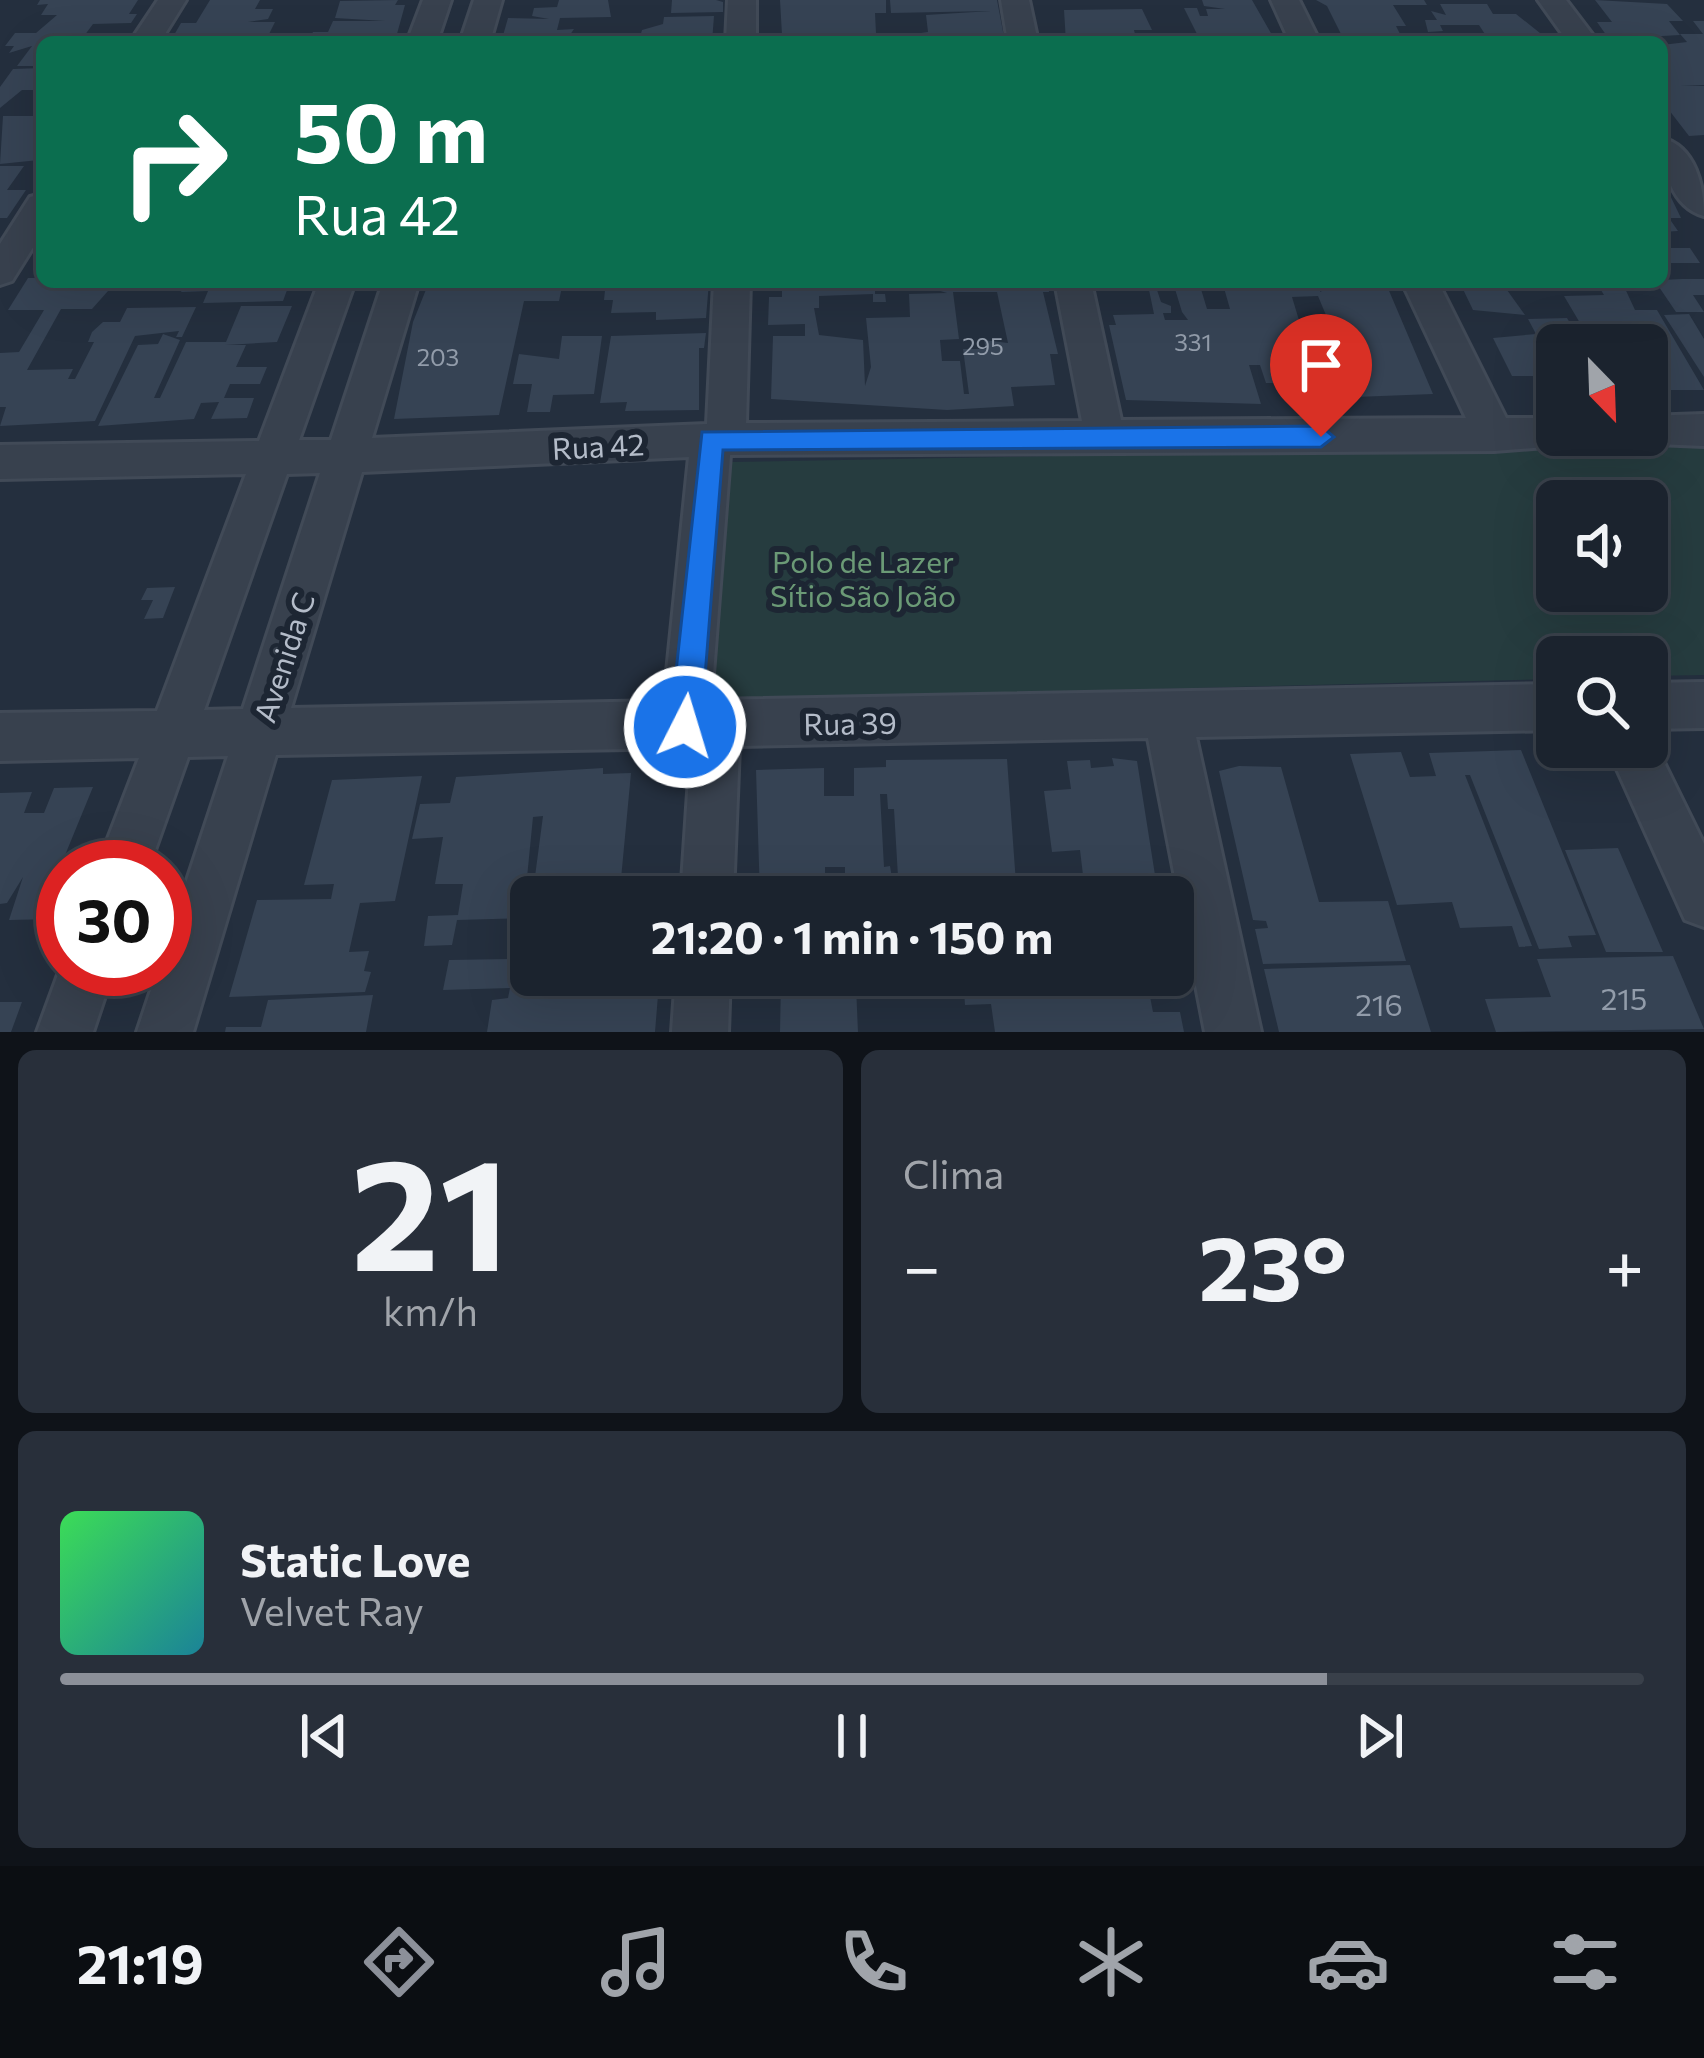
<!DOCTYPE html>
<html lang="pt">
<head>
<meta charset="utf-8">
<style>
  :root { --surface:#1b232e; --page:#282f3a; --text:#f1f3f6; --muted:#a0a4aa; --line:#39404a; --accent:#8c9099 }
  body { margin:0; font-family:Commissioner,sans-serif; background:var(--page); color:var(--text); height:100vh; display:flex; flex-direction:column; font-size:45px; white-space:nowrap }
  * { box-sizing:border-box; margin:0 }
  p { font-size:39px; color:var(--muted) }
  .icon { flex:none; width:66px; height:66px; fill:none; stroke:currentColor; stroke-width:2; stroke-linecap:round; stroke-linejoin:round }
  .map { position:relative; height:1032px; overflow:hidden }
  .details { display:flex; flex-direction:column; gap:18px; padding:18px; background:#0f1319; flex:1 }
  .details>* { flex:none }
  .hud { position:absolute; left:36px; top:36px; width:1632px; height:252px; border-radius:18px; box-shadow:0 12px 48px #0002,0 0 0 3px var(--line); background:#0b6e4f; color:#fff; overflow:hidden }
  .needle { width:78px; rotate:157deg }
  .controls { position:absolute; left:1536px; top:324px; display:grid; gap:24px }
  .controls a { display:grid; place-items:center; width:132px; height:132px; border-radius:18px; background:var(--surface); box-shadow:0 12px 48px #0002,0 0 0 3px var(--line); font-size:60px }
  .speed { position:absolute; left:36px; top:840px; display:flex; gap:24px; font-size:60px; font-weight:700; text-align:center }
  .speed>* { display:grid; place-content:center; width:156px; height:156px; border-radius:50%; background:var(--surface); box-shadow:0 12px 48px #0002,0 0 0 3px var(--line); line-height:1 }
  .speed .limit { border:18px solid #d22; background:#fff; color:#111 }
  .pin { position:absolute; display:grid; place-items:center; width:102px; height:102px; color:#fff; margin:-123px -51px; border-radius:50% 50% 50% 0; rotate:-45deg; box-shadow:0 0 12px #0007 }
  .pin .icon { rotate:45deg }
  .me { position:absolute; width:132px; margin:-66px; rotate:5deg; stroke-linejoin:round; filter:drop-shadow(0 0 9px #0008) }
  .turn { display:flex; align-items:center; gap:42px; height:252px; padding:0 60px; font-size:54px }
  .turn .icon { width:156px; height:156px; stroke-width:2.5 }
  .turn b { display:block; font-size:84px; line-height:102px }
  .big { font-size:90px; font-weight:700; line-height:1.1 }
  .details .tile { flex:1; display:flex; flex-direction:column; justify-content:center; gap:18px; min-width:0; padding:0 42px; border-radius:18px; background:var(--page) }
  .details .dial { align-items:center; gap:0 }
  .dial b { font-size:156px; line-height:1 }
  .song { display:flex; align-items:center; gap:36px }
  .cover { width:144px; height:144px; border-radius:18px; background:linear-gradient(135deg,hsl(130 70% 55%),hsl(190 70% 35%)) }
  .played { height:12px; border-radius:6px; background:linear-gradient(90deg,var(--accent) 80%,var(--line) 80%) }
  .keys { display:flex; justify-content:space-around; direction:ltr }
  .heat { display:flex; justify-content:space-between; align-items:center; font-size:66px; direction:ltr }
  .details .tiles { flex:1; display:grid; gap:18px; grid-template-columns:1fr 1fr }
  .tile:last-child { grid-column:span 2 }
  .trip { position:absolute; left:510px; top:876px; width:684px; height:120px; border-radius:18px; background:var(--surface); box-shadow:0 12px 48px #0002,0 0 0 3px var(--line); font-weight:700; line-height:120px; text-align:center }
  .dock { display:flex; height:192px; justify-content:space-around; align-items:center; background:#0b0e12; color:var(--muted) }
  .dock .icon { width:84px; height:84px }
  .dock .current { color:var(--accent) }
  .dock b { font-size:54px; color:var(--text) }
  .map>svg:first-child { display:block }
  .green { fill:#263c3f; fill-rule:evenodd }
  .building { fill:#364354; fill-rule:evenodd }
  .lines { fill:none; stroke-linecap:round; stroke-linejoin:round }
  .minor-casing { stroke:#414a57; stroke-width:6 }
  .minor { fill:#38414e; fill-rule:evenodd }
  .route { fill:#1a73e8; stroke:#114b97; stroke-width:3 }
  .labels { text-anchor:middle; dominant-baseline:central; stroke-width:12; stroke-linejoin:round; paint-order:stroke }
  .number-label { font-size:24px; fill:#929caa }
  .street-label { font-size:30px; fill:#b4bcc9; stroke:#1d2633 }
  .park-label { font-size:30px; fill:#6b9a76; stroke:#1d2633 }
  .near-number-label { font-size:30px; fill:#929caa }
</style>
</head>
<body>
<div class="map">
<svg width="1704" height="1032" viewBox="0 0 1704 1032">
  <rect width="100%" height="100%" fill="#242f3e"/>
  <path class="green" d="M 1704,444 L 1704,675 L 1647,676 L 1647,657 L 1557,657 L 1557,679 L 709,700 L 731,462 ZM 1557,501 L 1647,501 L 1647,591 L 1557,591 Z"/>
  <path class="building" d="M 40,0 L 138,0 L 129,14 L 137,14 L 131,23 L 93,24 L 84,36 L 110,35 L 105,42 L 71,42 L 72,37 L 68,42 L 42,42 L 42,66 L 17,66 L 32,46 L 9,53 L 14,46 L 5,46 L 15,33 L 36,33 L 57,15 L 41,15 L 48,4 L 37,5 Z
    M 210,0 L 260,0 L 255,9 L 273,9 L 268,19 L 248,22 L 275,22 L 269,34 L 251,34 L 246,42 L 170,42 L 181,23 L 196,23 Z
    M 398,0 L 395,5 L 405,5 L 395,41 L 308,42 L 313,32 L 328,32 L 333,21 L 385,21 L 335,18 L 340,1 Z
    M 559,0 L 608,0 L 611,17 L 560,18 L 557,30 L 574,29 L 565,42 L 502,39 L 508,18 L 549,19 L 532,16 L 534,8 L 557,7 Z
    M 672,0 L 716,0 L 723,2 L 723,12 L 671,13 Z
    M 780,0 L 886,0 L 886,13 L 875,13 L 876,33 L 905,33 L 906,41 L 776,42 L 776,35 L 782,35 Z
    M 890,0 L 997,0 L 1005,42 L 922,42 L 921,33 L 928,32 L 926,15 L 991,11 L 891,13 Z
    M 1202,0 L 1252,0 L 1272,35 L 1257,35 L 1260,42 L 1201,42 L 1184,8 L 1197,8 L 1200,16 L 1208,16 L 1206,9 L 1225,9 L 1204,6 Z
    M 1316,0 L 1424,0 L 1427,5 L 1393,5 L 1406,26 L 1396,26 L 1404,42 L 1329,42 L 1343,38 L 1327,6 Z
    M 1595,0 L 1667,4 L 1683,21 L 1669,21 L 1680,35 L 1609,39 L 1597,22 L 1612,22 Z
    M 1440,4 L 1487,4 L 1493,14 L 1516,14 L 1540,33 L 1527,33 L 1533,42 L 1490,42 L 1479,25 L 1440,25 L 1443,31 L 1428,32 L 1425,20 L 1437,20 L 1431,11 L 1446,15 Z
    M 1142,9 L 1152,30 L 1134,30 L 1137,42 L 1066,42 L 1064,10 Z
    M 714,16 L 712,42 L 649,42 L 650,36 L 640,37 L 642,30 L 663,24 L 664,17 Z
    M 1693,21 L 1704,21 L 1704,85 L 1681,86 L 1704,86 L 1704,135 L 1689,136 L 1662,101 L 1662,45 L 1687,42 L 1680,34 L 1703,34 Z
    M 42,68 L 42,90 L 22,90 L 0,108 L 0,87 L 13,69 Z
    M 3,116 L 42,116 L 39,160 L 0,164 Z
    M 0,166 L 24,166 L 7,190 L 26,190 L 7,218 L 0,218 Z
    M 1667,189 L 1681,218 L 1669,218 L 1678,231 L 1662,232 L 1662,190 Z
    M 1662,248 L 1690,248 L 1700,263 L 1662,263 Z
    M 42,270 L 42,282 L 116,282 L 92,309 L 61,309 L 27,370 L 73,369 L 68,379 L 75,379 L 94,342 L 88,342 L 92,332 L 103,322 L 120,322 L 127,308 L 196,307 L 182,337 L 176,337 L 179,331 L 135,336 L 95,421 L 0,426 L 6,407 L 0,407 L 0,353 L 19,352 L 44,310 L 8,310 L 28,278 L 37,278 Z
    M 1682,279 L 1704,279 L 1704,295 L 1693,295 L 1704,312 L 1676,312 L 1659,287 L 1662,280 Z
    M 186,282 L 290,282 L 283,301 L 203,303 L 208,291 L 181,292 Z
    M 429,282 L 563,282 L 559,301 L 524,301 L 499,415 L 394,419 L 413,322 Z
    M 615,282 L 709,282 L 706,318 L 656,320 L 656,312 L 611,313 L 613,300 L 604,300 L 605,290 L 614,290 Z
    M 782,282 L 875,282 L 875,294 L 885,294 L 886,302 L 873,302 L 873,294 L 819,296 L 819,308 L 814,308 L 819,335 L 863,340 L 865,386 L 871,367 L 866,318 L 910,317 L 909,294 L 947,293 L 937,290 L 936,282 L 1048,282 L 1049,292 L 1043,292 L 1058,354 L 1050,354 L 1055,385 L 1011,387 L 1014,406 L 947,410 L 771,399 L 773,336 L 805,336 L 805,324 L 768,325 L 769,297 L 782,297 ZM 953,292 L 997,292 L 1008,343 L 984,340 L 986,349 L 963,349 L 969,394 L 964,394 L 960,361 L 942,361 L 940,340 L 959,339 Z
    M 1140,282 L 1315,287 L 1321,292 L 1323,287 L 1387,286 L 1433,394 L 1330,398 L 1310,344 L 1338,344 L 1318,296 L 1292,297 L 1318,383 L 1308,383 L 1310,391 L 1277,390 L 1274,383 L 1266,383 L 1260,365 L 1249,365 L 1261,404 L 1126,400 L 1109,325 L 1116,325 L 1113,315 L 1154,314 L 1149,290 L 1141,290 ZM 1224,288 L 1230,309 L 1207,309 L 1201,289 ZM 1175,289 L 1182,312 L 1188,320 L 1165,320 L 1163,313 L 1171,313 L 1171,306 L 1161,302 L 1157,290 Z
    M 1596,282 L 1622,282 L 1635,310 L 1657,310 L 1704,390 L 1647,390 L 1647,345 L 1593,345 L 1564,296 L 1604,295 Z
    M 1460,283 L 1502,283 L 1525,315 L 1473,310 Z
    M 241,306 L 292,306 L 277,342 L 225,345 L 246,345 L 236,367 L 267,367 L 260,384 L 230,384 L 224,398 L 254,398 L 247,418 L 211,419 L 219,402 L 201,403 L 194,419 L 98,426 L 138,345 L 158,344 L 163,334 L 180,340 L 154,398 L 160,398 L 186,342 L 226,342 Z
    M 1689,314 L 1704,339 L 1704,377 L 1664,315 Z
    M 1567,318 L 1583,345 L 1557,345 L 1557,376 L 1512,376 L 1493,338 L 1536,334 L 1528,319 Z
    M 706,333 L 704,348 L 699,348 L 699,410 L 625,411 L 627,402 L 600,403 L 611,336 Z
    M 562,336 L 602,336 L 594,394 L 553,395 L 550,412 L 527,412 L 532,384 L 513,384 L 519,354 L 559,359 Z
    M 175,587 L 163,618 L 144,619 L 153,600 L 141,600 L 147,588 Z
    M 1521,750 L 1596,935 L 1568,936 L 1572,947 L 1539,949 L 1470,775 L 1465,775 L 1532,946 L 1519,947 L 1512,926 L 1460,928 L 1452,902 L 1397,905 L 1350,754 L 1401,752 L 1410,777 L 1436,776 L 1429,753 Z
    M 1112,758 L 1137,761 L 1155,875 L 1083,875 L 1080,850 L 1052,852 L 1044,791 L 1071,789 L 1067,761 L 1090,760 L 1091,768 L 1114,766 Z
    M 1007,759 L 1017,897 L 845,897 L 845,867 L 825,867 L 825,897 L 760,897 L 756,770 L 824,768 L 824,796 L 854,796 L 854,768 L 886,767 L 886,760 ZM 880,794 L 887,794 L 888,809 L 894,809 L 898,877 L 892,878 L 890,866 L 884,867 Z
    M 1239,766 L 1281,767 L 1319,902 L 1388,901 L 1406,961 L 1263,964 L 1255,929 L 1268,928 L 1266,921 L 1253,920 L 1219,771 Z
    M 603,768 L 603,774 L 631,773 L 621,879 L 592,881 L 591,886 L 534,884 L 543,816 L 533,817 L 523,918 L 457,920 L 452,945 L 424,946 L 428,916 L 458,915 L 463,884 L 435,884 L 443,837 L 412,839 L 420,804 L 450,803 L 456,777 Z
    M 422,776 L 395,901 L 360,903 L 349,952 L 369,951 L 364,971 L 371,972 L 365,992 L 229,997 L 257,900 L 331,899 L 334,884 L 304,885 L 332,780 Z
    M 93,787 L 54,882 L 63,882 L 54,919 L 9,920 L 23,877 L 7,903 L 0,904 L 0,793 L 32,792 L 24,813 L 44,813 L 54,788 Z
    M 1618,848 L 1663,952 L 1606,952 L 1565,850 Z
    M 1673,956 L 1704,1029 L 1496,1032 L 1485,999 L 1551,997 L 1537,959 Z
    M 517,959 L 513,988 L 659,983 L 655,1032 L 487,1032 L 492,1000 L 508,998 L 510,988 L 443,990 L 449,960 Z
    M 1410,965 L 1431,1032 L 1279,1032 L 1264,969 Z
    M 1053,975 L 1146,976 L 1153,1012 L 1180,1012 L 1184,1032 L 995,1032 L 991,1004 L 965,1005 L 963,977 Z
    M 781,980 L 811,980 L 811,989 L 856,986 L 858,1032 L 780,1032 Z
    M 373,995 L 366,1032 L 225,1032 L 226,1027 L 261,1027 L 268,1000 Z
    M 0,1002 L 22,1002 L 11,1032 L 0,1032 Z"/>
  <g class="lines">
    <defs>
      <path id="minor" d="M 158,0 L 186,0 L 160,42 L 130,42 Z
        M 423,0 L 451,0 L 437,42 L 407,42 Z
        M 474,0 L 502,0 L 490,42 L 460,42 Z
        M 728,0 L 756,0 L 756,42 L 726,42 Z
        M 1001,0 L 1029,0 L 1038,42 L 1008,42 Z
        M 1271,0 L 1299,0 L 1320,42 L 1290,42 Z
        M 1538,0 L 1566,0 L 1598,42 L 1568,42 Z
        M 1662,138 C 1696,147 1704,187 1704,216 C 1671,207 1662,167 1662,138 Z
        M 42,194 L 42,233 L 12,281 L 0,285 L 0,244 L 30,197 Z
        M 319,282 L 355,282 L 299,440 L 331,440 L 383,282 L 419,282 L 372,438 L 707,424 L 714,282 L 750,282 L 746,423 L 1082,421 L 1055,282 L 1091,282 L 1121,420 L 1466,418 L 1402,282 L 1438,282 L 1506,418 L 1557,418 L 1557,435 L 1576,435 L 1571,445 L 1494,451 L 730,455 L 711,700 L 1557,684 L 1557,730 L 1196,737 L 1261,1032 L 1205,1032 L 1148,738 L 739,746 L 733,897 L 681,897 L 691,748 L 276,755 L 193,1032 L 137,1032 L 158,969 L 165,969 L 165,947 L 228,756 L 188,757 L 149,867 L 97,867 L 139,758 L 0,761 L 0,713 L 157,711 L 246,474 L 0,479 L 0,445 L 259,441 ZM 689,457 L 664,701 L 291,708 L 362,472 ZM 320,473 L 243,709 L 204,710 L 287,474 Z
        M 1704,414 L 1704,446 L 1633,443 L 1629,435 L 1647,435 L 1647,416 Z
        M 1704,682 L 1704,728 L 1647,729 L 1647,683 Z
        M 1648,730 L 1704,844 L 1704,927 L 1685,920 L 1607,747 L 1647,747 Z
        M 63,961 L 63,969 L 114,969 L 93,1032 L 37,1032 Z
        M 676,975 L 730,975 L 728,1032 L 672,1032 Z"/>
    </defs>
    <use href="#minor" class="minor-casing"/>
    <use href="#minor" class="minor"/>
  </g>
  <path class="route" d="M 1321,426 L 1334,437 L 1321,447 L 723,450 L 701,727 L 696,737 L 685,742 L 674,737 L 670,727 L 702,432 Z"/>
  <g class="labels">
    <g class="number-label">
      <text x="1193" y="341">331</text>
      <text x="983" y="345">295</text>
      <text x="438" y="356">203</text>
    </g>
    <g class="street-label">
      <text transform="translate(598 445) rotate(-3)">Rua 42</text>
      <text transform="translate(283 657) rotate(-72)">Avenida C</text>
      <text transform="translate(850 722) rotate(-1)">Rua 39</text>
    </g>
    <g class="park-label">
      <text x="863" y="560">Polo de Lazer<tspan x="863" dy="34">Sítio São João</tspan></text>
    </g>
    <g class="near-number-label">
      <text x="1624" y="997">215</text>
      <text x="1379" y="1003">216</text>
    </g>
  </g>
</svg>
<div class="controls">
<a><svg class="needle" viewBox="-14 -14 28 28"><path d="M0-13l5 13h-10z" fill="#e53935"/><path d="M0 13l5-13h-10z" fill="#a0a4aa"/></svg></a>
<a><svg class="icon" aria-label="sound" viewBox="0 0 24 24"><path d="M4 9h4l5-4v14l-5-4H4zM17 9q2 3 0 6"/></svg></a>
<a><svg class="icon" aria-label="search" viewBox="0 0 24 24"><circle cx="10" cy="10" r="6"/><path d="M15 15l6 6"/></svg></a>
</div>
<div class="speed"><div class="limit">30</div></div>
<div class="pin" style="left:1321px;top:437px;background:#d93025"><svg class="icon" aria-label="arrive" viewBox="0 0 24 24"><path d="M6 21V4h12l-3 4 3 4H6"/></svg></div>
<svg class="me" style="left:685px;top:727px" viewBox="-20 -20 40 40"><circle r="17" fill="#1a73e8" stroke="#fff" stroke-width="3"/><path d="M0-11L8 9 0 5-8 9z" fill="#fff"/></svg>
<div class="trip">21:20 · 1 min · 150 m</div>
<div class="hud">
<div class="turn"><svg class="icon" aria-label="right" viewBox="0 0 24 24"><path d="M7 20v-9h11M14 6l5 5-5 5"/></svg><div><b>50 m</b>Rua 42</div></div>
</div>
</div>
<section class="details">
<div class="tiles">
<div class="tile dial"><b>21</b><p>km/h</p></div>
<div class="tile"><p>Clima</p>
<div class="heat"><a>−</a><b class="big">23°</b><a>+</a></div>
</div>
<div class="tile">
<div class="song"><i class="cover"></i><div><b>Static Love</b><p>Velvet Ray</p></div></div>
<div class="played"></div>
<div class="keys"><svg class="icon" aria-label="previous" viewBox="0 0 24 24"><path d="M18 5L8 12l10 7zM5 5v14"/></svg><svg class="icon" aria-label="pause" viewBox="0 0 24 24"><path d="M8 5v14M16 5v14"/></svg><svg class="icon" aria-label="next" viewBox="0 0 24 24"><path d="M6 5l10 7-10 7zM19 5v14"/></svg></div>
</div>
</div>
</section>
<nav class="dock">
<b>21:19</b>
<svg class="icon current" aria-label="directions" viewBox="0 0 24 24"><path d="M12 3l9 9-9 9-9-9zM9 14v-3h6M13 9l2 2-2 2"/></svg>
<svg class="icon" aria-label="music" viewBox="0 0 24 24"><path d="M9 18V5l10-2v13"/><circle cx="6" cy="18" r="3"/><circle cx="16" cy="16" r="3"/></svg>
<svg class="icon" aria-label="phone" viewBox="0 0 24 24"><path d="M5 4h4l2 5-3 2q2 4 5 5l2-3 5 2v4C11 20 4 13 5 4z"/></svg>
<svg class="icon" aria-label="climate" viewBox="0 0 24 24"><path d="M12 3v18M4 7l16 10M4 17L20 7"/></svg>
<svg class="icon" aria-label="car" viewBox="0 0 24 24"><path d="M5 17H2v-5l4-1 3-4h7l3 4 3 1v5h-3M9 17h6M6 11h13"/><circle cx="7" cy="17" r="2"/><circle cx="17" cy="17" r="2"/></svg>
<svg class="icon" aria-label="filters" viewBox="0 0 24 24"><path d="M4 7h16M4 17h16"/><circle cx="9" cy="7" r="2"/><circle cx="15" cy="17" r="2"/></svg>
</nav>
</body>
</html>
